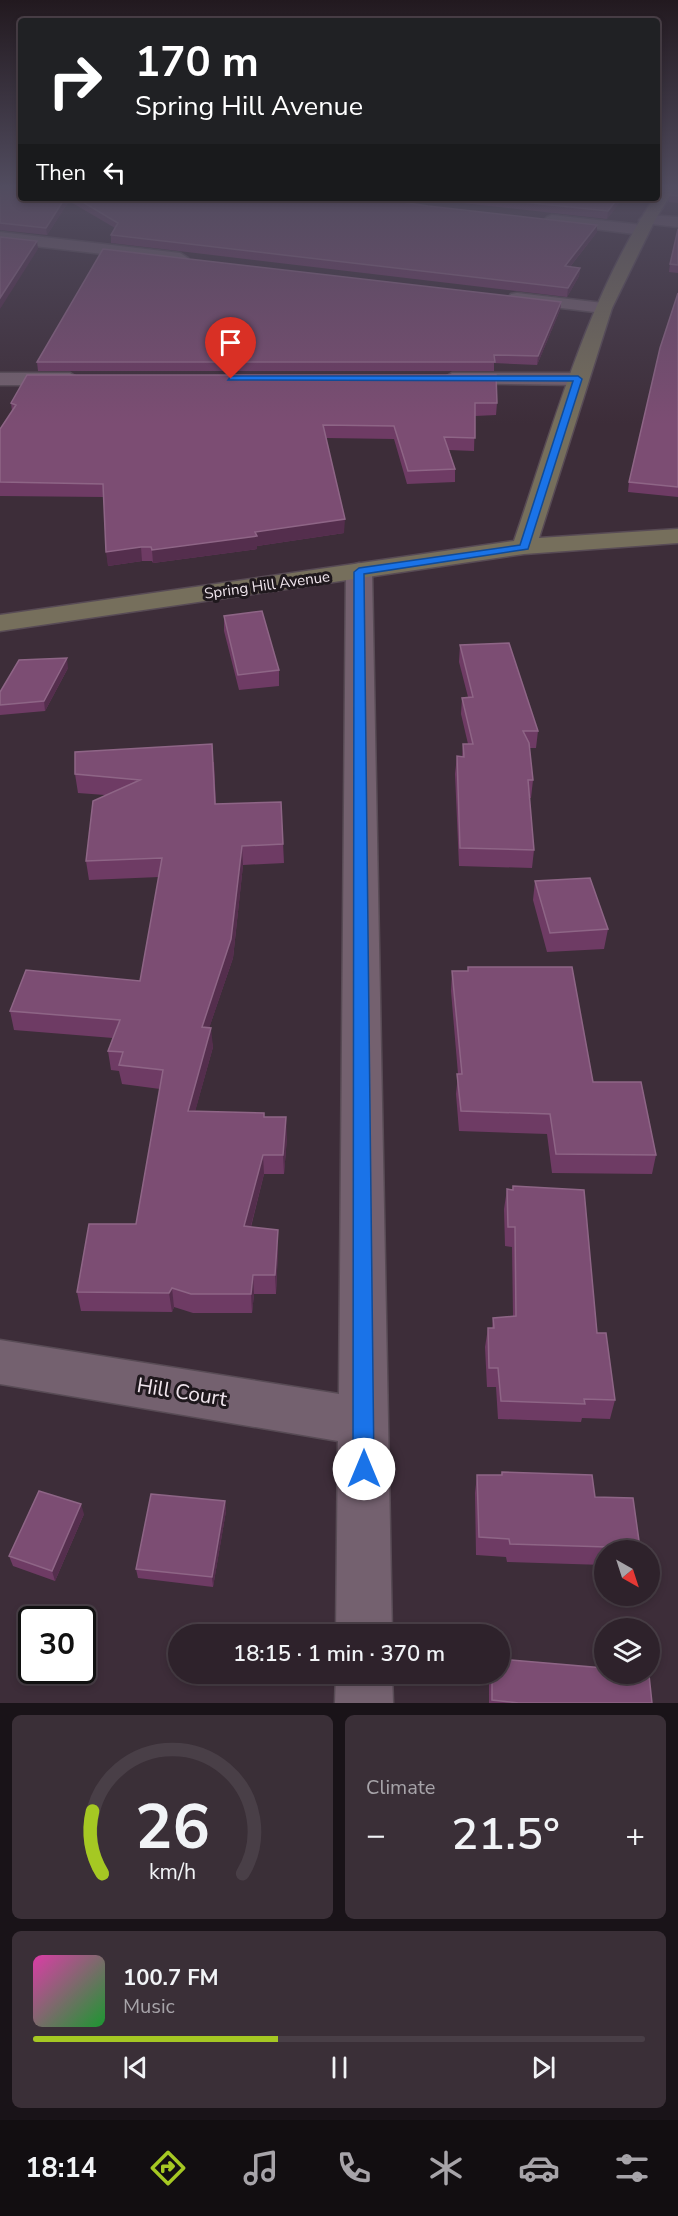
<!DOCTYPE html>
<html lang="en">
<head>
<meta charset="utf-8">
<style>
  :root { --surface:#2e222b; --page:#3a2f37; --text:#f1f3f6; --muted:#a7a4a9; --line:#493f47; --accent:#a5c823 }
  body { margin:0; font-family:"Nunito Sans",sans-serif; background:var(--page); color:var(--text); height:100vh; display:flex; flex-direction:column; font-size:22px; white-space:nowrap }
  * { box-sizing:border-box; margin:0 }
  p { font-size:20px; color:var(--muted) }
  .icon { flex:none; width:33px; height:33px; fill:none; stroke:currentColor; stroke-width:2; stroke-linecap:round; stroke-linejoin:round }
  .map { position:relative; height:1703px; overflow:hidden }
  .side { display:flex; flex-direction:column; gap:12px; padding:12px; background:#191318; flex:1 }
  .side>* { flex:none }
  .top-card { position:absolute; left:18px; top:18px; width:642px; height:183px; border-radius:6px; box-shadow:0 3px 9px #0003,0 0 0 2px var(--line); background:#202124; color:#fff; overflow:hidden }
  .needle { width:39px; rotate:141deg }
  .buttons { position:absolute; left:594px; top:1540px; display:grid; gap:12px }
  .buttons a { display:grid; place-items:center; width:66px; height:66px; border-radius:50%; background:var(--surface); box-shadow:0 3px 9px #0003,0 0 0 2px var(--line); font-size:30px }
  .speed { position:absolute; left:18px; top:1606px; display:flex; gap:12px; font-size:30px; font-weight:700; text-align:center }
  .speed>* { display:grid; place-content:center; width:78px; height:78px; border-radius:50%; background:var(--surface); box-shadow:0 3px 9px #0003,0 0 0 2px var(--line); line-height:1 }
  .speed .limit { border:3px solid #111; border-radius:9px; background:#fff; color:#111 }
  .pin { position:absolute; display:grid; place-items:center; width:51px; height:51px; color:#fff; margin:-62px -26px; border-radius:50% 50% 50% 0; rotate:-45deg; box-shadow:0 0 6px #0007 }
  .pin .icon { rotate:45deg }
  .me { position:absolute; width:66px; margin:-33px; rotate:0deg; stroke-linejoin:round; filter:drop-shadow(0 0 4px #0008) }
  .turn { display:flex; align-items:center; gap:21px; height:126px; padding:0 18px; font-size:27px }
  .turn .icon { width:78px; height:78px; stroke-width:2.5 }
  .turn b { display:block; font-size:42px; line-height:51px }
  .then { display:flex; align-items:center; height:57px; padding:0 18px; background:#0003; gap:12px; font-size:22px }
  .big { font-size:45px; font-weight:600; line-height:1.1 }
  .side .widget { flex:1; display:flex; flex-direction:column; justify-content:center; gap:9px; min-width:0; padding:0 21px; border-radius:9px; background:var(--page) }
  .side .dial { align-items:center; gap:0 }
  .dial svg { height:156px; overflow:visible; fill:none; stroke:var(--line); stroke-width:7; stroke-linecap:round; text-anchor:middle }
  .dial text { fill:var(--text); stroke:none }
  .song { display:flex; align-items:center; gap:18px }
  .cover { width:72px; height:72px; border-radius:9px; background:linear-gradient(135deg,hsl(320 70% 55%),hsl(130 70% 35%)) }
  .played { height:6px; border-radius:3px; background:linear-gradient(90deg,var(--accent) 40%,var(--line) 40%) }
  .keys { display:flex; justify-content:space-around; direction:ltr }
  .heat { display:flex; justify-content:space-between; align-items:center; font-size:33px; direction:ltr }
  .side .tiles { flex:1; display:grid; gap:12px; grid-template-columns:1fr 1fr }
  .widget:last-child { grid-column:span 2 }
  .trip { position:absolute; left:168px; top:1624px; width:342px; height:60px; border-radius:30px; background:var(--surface); box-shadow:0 3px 9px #0003,0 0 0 2px var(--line); font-weight:600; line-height:60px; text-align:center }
  .dock { display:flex; height:96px; justify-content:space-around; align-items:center; background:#120e11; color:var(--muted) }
  .dock .icon { width:42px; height:42px }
  .dock .active { color:var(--accent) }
  .dock b { font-size:27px; color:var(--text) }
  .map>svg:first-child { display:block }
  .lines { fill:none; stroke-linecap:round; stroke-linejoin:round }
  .street-casing { stroke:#584b55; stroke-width:3 }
  .secondary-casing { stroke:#584b55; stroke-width:3 }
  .street { fill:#74616f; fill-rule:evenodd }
  .secondary { fill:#766f5c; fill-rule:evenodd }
  .wall { fill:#6e3b64 }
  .shaded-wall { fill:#542e4d }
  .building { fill:#7c4d73; stroke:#8e6586; stroke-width:1.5 }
  .route { fill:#1a73e8; stroke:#114b97; stroke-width:1.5 }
  .labels { text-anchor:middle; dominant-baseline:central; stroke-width:6; stroke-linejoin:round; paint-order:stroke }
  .far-street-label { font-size:15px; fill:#f0e5ed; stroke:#1f181d }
  .near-street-label { font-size:21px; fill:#f0e5ed; stroke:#1f181d }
</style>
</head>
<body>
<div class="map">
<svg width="678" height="1703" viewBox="0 0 678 1703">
  <rect width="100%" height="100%" fill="#3d2d39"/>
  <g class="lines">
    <defs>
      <path id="street" d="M 552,215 L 642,225 L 650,230 L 642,235 L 547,223 L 544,220 L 547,217 Z
        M 647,215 L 678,217 L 678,227 L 642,223 L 639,220 L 642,217 Z
        M 0,232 L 180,253 L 188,258 L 180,263 L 0,242 Z
        M 517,293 L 603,303 L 612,308 L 603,313 L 511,302 L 508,298 L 511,294 Z
        M 0,373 L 70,373 L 80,379 L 70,385 L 0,385 Z
        M 452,373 L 578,373 L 588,379 L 578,385 L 445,383 L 442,379 Z
        M 359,563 L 368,566 L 372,571 L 392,1635 L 336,1635 L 338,1441 L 0,1384 L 0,1340 L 339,1394 L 346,571 L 350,566 Z
        M 336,1674 L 392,1674 L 393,1703 L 335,1703 Z"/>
      <path id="secondary" d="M 662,186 L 676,186 L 655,220 L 612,308 L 539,538 L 678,529 L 678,543 L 524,554 L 0,631 L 0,615 L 514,541 C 554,425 586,301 654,198 L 657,198 Z"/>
    </defs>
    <use href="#street" class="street-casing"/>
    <use href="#secondary" class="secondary-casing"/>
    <use href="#street" class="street"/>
    <use href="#secondary" class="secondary"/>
  </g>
  <path class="wall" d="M 0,186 L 21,198 L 377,198 L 597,232 L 570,267 L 580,268 L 579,276 L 567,297 L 111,243 L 111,235 L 115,228 L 69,201 L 47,235 L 0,230 Z
    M 678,186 L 678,203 L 669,202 L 670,195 Z
    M 418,198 L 623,198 L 607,219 Z
    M 636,198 L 652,198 L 650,200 Z
    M 678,229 L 678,273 L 669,272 L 670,264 Z
    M 678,293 L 678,497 L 628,492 L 629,482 Z
    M 561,302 L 560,310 L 537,365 L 494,363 L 494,371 L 38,371 L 37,362 Z
    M 11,403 L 497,403 L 496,415 L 475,416 L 474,451 L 449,450 L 455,469 L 455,482 L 407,484 L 394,439 L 326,438 L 344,533 L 257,546 L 257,549 L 153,563 L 152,561 L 142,561 L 108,566 L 104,497 L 0,496 L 0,429 L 12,411 Z
    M 224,616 L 279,670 L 279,686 L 239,690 L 224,631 Z
    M 460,645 L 538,731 L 536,748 L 529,748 L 533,780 L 531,798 L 529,798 L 534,850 L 532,868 L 459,866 L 455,774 L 457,756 L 462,757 L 463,744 L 468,744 L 461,714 L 462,698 L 468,697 L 459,662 Z
    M 68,668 L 45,711 L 0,715 L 0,692 Z
    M 214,762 L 216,804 L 281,802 L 284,863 L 243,865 L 233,958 L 209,1028 L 213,1047 L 195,1111 L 264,1117 L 287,1137 L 284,1174 L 264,1174 L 251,1227 L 278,1230 L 278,1249 L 276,1294 L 254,1294 L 252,1313 L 193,1313 L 174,1307 L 172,1312 L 81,1311 L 77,1292 L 136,1224 L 160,1089 L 122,1084 L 119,1071 L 111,1070 L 108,1051 L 113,1038 L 14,1030 L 10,1011 L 140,981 L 159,877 L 89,880 L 86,861 L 105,795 L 78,793 L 75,774 Z
    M 535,881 L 608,929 L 604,949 L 547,952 L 533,900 Z
    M 452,971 L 593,1082 L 656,1155 L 652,1174 L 552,1173 L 547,1134 L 459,1131 L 456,1094 L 458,1074 L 451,991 Z
    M 513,1186 L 597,1333 L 615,1400 L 610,1419 L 582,1418 L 581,1422 L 498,1419 L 496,1387 L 487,1387 L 485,1347 L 488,1328 L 492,1328 L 493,1318 L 513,1316 L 512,1247 L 505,1246 L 504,1209 L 507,1189 L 512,1190 Z
    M 502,1472 L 595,1497 L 640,1548 L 639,1551 L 604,1551 L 604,1565 L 507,1562 L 506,1557 L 476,1555 L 475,1493 L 477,1475 L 501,1475 Z
    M 225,1501 L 226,1511 L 213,1587 L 138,1578 L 136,1569 Z
    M 84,1514 L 55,1581 L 13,1566 L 9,1556 Z
    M 489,1674 L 500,1674 L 652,1703 L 489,1703 Z"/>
  <path class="shaded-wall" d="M 65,198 L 68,198 L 69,201 L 47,235 L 46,228 Z
    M 618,198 L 623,198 L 607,219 L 608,211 Z
    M 597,225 L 597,232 L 564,274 L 565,266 Z
    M 37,241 L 38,249 L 0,309 L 0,298 Z
    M 580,268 L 579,276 L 567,297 L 568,288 Z
    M 561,302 L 560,310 L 537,365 L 538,356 Z
    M 345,519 L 344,533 L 257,546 L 257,549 L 153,563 L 152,550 L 255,532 Z
    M 141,547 L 142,561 L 108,566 L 106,552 Z
    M 67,658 L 68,668 L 45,711 L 44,701 Z
    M 242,846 L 243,865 L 233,958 L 203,1046 L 202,1027 Z
    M 211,1028 L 213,1047 L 190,1130 L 188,1111 Z
    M 286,1117 L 287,1137 L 284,1174 L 283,1155 Z
    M 263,1155 L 264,1174 L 246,1245 L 244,1226 Z
    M 278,1230 L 278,1249 L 276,1294 L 275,1275 Z
    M 253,1275 L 254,1294 L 252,1313 L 251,1294 Z
    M 172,1288 L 174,1307 L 172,1312 L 169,1293 Z
    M 225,1501 L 226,1511 L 213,1587 L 212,1577 Z
    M 81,1504 L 84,1514 L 55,1581 L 52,1571 Z"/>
  <path class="building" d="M 0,186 L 21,186 L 21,198 L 65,198 L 46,228 L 0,223 Z
    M 675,186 L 678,186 L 678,196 L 670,195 Z
    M 76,198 L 377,198 L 428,206 L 597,225 L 565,266 L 580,268 L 568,288 L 111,235 L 118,223 Z
    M 485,198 L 618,198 L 608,211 Z
    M 678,229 L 678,265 L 670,264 Z
    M 0,237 L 37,241 L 0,298 Z
    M 103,249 L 561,302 L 538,356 L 494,355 L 495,362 L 37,362 Z
    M 678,293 L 678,487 L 629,482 L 660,348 Z
    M 27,375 L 496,375 L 497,403 L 475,403 L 475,438 L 444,437 L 455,469 L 408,471 L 394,426 L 323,425 L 345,519 L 255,532 L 257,536 L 152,550 L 151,547 L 141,547 L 106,552 L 103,484 L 0,482 L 0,429 L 16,405 L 11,403 Z
    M 262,611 L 279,670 L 238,675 L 224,616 Z
    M 509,643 L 538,731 L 523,731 L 529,743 L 533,780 L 528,780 L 534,850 L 460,848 L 457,756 L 464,757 L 463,744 L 473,744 L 462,698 L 473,697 L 460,645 Z
    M 67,658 L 44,701 L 0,705 L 0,692 L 19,660 Z
    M 212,744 L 215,804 L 281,802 L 283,844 L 242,846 L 231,939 L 202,1027 L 211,1028 L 188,1111 L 264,1113 L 264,1117 L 286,1117 L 283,1155 L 263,1155 L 244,1226 L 278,1230 L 275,1275 L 253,1275 L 251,1294 L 191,1294 L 172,1288 L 169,1293 L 77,1292 L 89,1224 L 136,1224 L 163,1070 L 119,1065 L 123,1052 L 108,1051 L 120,1020 L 10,1011 L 26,970 L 140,981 L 162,858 L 86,861 L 93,801 L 140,780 L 75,774 L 75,752 Z
    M 590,878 L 608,929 L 550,933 L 535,881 Z
    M 468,967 L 572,967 L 593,1082 L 641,1082 L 656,1155 L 556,1154 L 550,1114 L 461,1111 L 457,1074 L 462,1074 L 452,971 L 468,971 Z
    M 513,1186 L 584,1190 L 597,1333 L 606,1333 L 615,1400 L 584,1399 L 585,1404 L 501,1401 L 498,1368 L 489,1368 L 488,1328 L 494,1328 L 493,1318 L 516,1316 L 515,1227 L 508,1227 L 507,1189 L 513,1190 Z
    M 502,1472 L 592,1475 L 595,1497 L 633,1498 L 640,1548 L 510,1544 L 509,1539 L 479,1537 L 477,1475 L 502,1475 Z
    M 39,1491 L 81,1504 L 52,1571 L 9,1556 Z
    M 151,1494 L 225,1501 L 212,1577 L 136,1569 Z
    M 500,1659 L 604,1668 L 604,1674 L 639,1674 L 649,1675 L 652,1703 L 519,1703 L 492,1700 L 492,1674 L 500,1674 Z"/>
  <linearGradient id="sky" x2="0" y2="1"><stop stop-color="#22191f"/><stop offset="0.44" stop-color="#514c5f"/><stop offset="1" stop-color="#514c5f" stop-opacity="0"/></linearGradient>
  <rect width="678" height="424" fill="url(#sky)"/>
  <path class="route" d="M 231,376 L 578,376 L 582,379 L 528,549 L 364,574 L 374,1469 L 371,1476 L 364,1479 L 356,1476 L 353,1469 L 354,572 L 359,568 L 520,545 L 573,381 L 228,380 Z"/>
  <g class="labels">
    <g class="far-street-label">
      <text transform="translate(267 585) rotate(-8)">Spring Hill Avenue</text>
    </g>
    <g class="near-street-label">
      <text transform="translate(182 1392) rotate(9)">Hill Court</text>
    </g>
  </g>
</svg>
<div class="buttons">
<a><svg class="needle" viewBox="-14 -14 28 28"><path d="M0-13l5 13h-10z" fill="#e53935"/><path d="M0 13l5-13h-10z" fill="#a7a4a9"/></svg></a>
<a><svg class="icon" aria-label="layers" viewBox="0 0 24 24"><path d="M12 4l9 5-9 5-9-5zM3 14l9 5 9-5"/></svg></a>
</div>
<div class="speed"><div class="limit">30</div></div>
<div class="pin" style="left:231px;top:379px;background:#d93025"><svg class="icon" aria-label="arrive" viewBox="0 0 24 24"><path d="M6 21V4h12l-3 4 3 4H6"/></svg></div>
<svg class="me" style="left:364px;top:1469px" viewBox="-20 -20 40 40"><circle r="19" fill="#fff"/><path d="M0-13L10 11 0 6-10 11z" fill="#1a73e8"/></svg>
<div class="trip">18:15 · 1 min · 370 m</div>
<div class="top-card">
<div class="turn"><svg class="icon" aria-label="right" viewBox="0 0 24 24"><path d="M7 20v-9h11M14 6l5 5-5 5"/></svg><div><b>170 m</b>Spring Hill Avenue</div></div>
<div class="then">Then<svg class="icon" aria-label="left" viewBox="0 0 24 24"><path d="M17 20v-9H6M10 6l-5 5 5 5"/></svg></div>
</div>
</div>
<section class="side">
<div class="tiles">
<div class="widget dial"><svg viewBox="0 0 100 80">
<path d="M14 69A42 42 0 1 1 86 69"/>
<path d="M14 69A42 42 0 0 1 9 37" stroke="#a5c823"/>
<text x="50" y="56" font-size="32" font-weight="700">26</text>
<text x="50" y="72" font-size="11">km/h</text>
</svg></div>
<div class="widget"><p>Climate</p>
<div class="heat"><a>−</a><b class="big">21.5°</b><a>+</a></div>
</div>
<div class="widget">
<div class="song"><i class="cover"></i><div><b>100.7 FM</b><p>Music</p></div></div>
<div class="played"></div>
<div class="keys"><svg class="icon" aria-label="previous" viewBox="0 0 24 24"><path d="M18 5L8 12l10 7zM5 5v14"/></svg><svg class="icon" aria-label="pause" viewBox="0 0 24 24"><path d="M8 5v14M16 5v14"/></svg><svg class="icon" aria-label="next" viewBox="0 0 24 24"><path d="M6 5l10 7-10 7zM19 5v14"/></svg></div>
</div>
</div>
</section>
<nav class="dock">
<b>18:14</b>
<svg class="icon active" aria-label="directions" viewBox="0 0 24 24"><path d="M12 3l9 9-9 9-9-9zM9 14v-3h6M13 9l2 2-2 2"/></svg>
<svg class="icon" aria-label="music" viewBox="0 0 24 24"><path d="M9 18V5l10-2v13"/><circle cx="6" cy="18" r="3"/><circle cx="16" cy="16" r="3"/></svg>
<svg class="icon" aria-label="phone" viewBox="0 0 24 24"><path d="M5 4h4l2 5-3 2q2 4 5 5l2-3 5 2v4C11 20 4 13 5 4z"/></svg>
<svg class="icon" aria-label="climate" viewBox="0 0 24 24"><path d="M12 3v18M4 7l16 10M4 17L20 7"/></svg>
<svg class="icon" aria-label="car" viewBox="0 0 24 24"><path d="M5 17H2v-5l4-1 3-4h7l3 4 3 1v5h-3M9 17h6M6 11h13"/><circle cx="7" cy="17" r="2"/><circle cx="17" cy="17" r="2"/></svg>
<svg class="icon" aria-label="filters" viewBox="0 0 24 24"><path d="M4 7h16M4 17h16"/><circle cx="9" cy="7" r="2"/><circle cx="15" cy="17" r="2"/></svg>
</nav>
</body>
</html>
